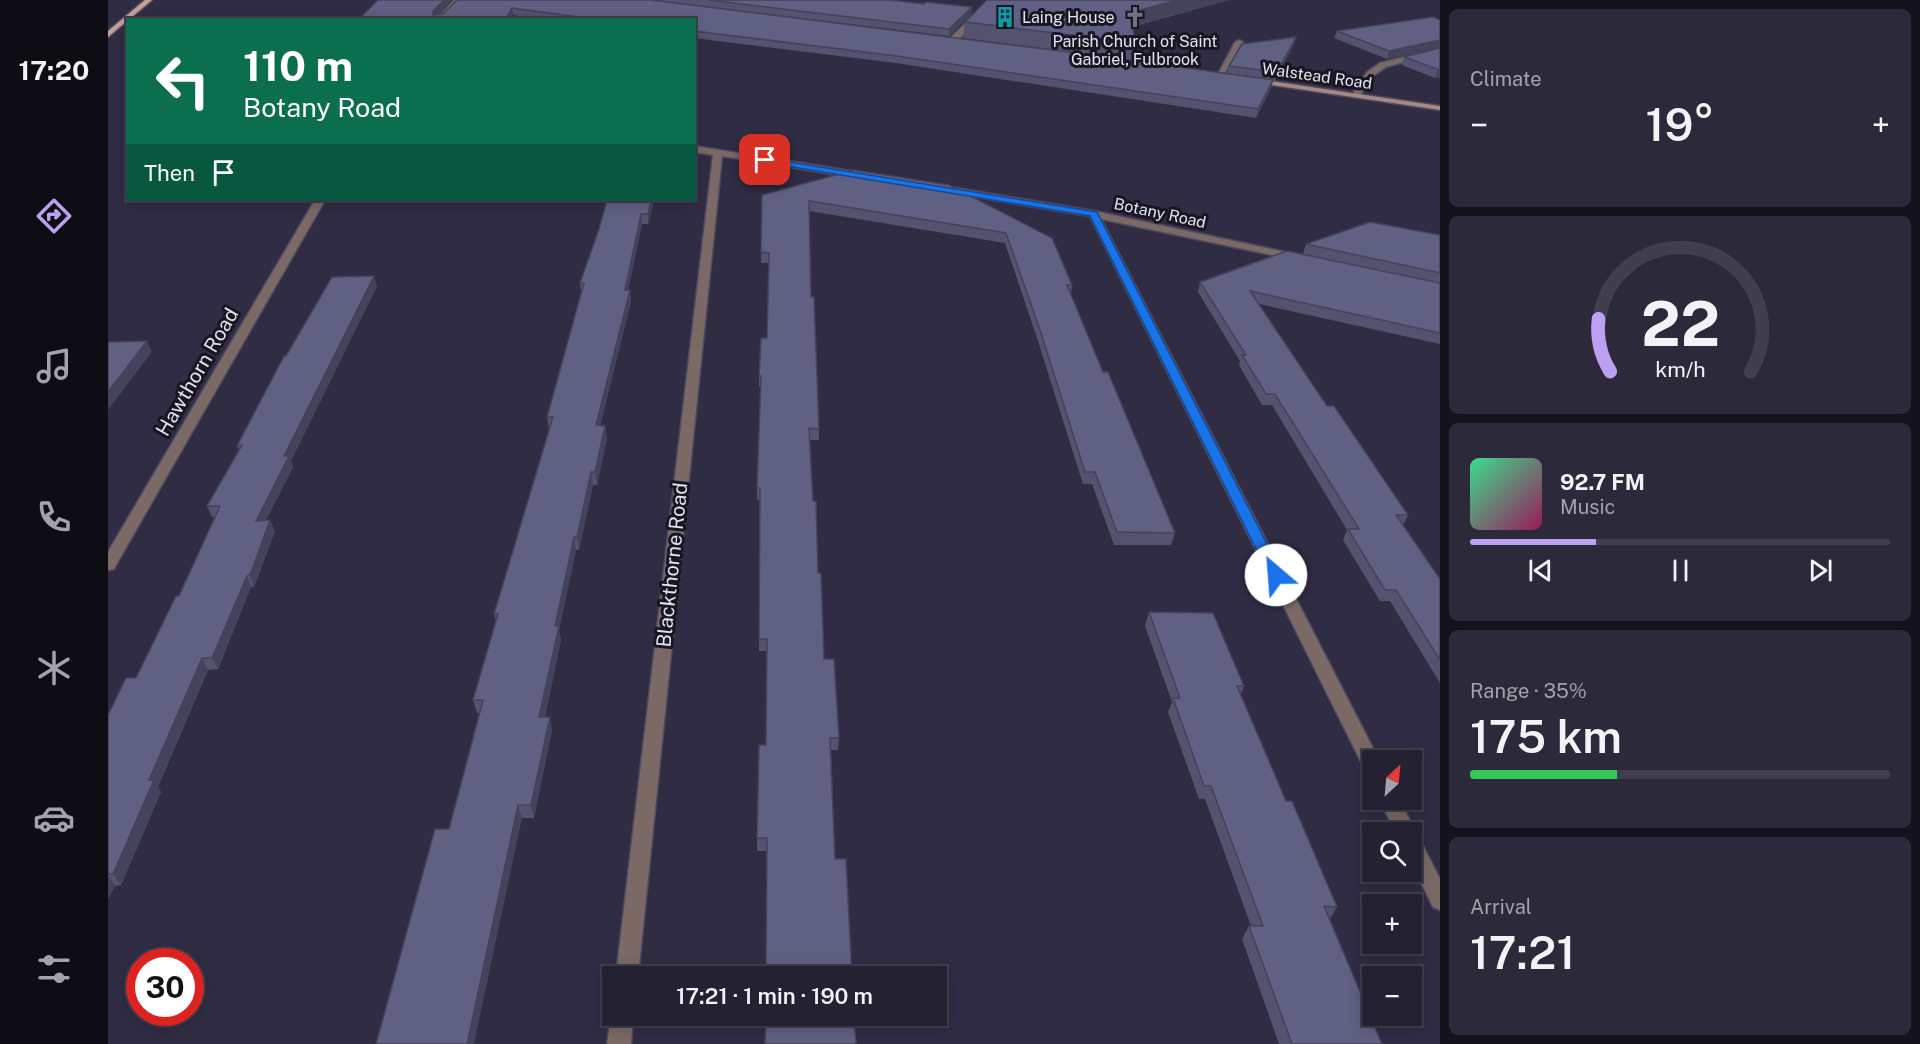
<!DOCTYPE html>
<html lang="en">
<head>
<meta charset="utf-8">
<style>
  :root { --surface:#242133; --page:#2c293b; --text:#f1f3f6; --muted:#a3a3ac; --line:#413e4e; --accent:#bca0f2 }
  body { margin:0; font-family:"Public Sans",sans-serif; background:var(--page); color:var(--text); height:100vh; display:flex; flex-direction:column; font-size:22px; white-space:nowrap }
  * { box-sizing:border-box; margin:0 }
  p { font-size:20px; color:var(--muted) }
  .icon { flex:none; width:33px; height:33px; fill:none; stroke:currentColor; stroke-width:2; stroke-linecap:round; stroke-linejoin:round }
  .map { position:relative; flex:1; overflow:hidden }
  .side { display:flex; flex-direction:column; gap:9px; padding:9px; background:#14121c; width:480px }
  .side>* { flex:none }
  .banner { position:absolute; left:18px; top:18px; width:570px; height:183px; border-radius:0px; box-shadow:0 3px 15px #0003,0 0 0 2px var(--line); background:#0b6e4f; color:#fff; overflow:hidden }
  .needle { width:39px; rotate:26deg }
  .tools { position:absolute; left:1254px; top:750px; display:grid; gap:12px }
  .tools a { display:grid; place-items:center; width:60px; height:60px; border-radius:0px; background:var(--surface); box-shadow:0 3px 15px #0003,0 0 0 2px var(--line); font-size:30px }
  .speed { position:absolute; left:18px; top:948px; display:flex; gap:12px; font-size:30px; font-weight:700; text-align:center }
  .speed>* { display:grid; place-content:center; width:78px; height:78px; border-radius:50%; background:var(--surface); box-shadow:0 3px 15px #0003,0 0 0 2px var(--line); line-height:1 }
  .speed .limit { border:9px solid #d22; background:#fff; color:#111 }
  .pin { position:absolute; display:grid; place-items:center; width:51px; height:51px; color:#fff; margin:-26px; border-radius:12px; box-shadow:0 3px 9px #0006 }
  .me { position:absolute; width:66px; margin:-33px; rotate:333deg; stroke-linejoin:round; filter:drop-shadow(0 0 4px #0008) }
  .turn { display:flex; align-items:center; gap:21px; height:126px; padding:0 18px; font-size:27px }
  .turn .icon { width:78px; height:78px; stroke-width:2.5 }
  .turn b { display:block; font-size:42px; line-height:51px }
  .then { display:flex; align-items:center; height:57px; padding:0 18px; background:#0003; gap:12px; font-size:22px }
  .big { font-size:45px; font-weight:600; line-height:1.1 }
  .side .card { flex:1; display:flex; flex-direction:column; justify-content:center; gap:9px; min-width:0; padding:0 21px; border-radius:9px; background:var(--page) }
  .side .dial { align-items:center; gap:0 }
  .dial svg { height:156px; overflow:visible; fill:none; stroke:var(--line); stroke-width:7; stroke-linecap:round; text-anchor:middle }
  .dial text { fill:var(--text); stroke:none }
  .song { display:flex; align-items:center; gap:18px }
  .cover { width:72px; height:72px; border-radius:9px; background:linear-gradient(135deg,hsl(150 70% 55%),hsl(330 70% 35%)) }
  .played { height:6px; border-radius:3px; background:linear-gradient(90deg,var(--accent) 30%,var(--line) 30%) }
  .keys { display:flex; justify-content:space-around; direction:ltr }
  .heat { display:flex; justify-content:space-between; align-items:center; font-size:33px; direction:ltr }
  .charge { height:9px; border-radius:4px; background:linear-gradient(90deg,#34c759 35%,var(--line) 0) }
  .trip { position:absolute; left:494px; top:966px; width:345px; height:60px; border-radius:0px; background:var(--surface); box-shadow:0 3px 15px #0003,0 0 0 2px var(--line); font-weight:600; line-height:60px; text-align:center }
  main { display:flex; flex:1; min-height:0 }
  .tabs { display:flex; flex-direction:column; width:108px; justify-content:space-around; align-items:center; background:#0e0d14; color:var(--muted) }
  .tabs .icon { width:42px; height:42px }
  .tabs .selected { color:var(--accent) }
  .tabs b { font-size:27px; color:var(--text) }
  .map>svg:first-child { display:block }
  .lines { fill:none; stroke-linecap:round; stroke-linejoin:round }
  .lane-casing { stroke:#4d4960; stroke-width:3 }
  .street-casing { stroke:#4d4960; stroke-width:3 }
  .secondary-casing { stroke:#4d4960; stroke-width:3 }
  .primary-casing { stroke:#4d4960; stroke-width:3 }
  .lane { fill:#7b6965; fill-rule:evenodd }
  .street { fill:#7b6965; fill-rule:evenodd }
  .secondary { fill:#a48882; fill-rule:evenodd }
  .primary { fill:#c4a098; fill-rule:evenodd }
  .wall { fill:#535370 }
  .shaded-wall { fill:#43435b }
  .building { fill:#606082; stroke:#43435b; stroke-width:1.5 }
  .route { fill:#1a73e8; stroke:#114b97; stroke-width:1.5 }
  .labels { text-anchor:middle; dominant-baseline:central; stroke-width:6; stroke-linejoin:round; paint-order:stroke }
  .far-poi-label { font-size:16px; fill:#e4e2f2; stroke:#181721; text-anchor:start }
  .far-street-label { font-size:16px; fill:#e4e2f2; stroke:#181721 }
  .street-label { font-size:20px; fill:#e4e2f2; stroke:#181721 }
</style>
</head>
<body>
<main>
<nav class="tabs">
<b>17:20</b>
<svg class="icon selected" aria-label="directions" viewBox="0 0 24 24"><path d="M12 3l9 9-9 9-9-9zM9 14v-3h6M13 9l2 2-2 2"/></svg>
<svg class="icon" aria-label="music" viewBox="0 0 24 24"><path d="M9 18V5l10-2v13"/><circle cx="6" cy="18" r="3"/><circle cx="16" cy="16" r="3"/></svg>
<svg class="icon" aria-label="phone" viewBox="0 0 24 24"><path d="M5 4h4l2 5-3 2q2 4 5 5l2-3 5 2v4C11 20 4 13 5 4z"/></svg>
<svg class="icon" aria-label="climate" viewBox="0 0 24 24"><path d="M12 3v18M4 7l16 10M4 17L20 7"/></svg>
<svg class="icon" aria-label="car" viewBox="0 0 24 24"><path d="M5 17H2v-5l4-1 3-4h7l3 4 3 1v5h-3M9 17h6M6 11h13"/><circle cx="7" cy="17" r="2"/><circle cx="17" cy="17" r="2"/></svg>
<svg class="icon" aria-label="filters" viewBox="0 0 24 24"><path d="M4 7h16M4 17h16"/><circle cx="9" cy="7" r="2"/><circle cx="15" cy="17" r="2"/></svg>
</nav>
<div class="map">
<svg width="1332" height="1044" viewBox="0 0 1332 1044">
  <rect width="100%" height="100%" fill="#302c44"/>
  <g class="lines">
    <defs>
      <path id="lane" d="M 882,0 L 889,0 L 848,42 L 842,42 L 842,38 Z
        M 1131,40 L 1135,42 L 1115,76 L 1108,78 L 1127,42 Z"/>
      <path id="street" d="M 346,0 L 353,0 L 335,20 L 328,20 Z
        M 1332,48 L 1332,52 L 1278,67 L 1265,76 L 1251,97 L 1244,95 L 1259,72 L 1272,63 Z
        M 586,146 L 755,173 L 760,176 L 755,179 L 614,156 L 530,976 L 508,976 L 605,155 L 586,152 Z
        M 835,186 L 986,211 L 1196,256 L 1196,260 L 1192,261 L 993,219 L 1271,760 L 1264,760 L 1264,774 L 1257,771 L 1255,766 L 982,216 L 832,191 L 830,189 Z
        M 207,200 L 217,200 L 8,565 L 6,569 L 0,570 L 0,552 Z
        M 1271,800 L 1291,800 L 1308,832 L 1306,836 L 1311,838 L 1332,879 L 1332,910 L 1325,907 L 1304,864 L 1304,832 L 1288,832 Z
        M 504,1012 L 504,1016 L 525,1016 L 523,1044 L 499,1044 Z"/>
      <path id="secondary" d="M 1141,78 L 1332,106 L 1332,110 L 1144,82 L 1141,82 Z"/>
      <path id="primary" d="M 37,0 L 44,0 L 0,37 L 0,31 Z"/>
    </defs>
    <use href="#lane" class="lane-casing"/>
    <use href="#street" class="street-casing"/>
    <use href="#secondary" class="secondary-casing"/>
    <use href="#primary" class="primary-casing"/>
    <use href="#lane" class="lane"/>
    <use href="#street" class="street"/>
    <use href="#secondary" class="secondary"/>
    <use href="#primary" class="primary"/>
  </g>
  <path class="wall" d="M 270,0 L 343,0 L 330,15 L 335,14 L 349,0 L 543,0 L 969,53 L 1165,80 L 1163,88 L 1148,118 L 788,63 L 586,38 L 586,20 L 438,20 L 405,15 L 403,20 L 250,20 Z
    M 545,0 L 783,0 L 864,14 L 841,36 Z
    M 890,0 L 1121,0 L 1024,27 L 1028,43 L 1025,60 L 855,38 L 857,22 Z
    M 1325,17 L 1279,59 L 1226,38 L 1229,31 Z
    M 1188,37 L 1186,44 L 1167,80 L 1119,73 L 1121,66 Z
    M 1332,48 L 1332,78 L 1327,78 L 1294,65 L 1296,57 Z
    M 841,185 L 964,285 L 963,294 L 995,372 L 1067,533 L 1063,545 L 1006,545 L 984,484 L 975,484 L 930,341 L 897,243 L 701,211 L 703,297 L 711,429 L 711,440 L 701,440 L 716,659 L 731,738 L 730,750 L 723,750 L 727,859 L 744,976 L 659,851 L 649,851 L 649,838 L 658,745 L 659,651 L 651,651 L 652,500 L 649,500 L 649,488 L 653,387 L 651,387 L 651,376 L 659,338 L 661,263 L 653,263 L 654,195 Z
    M 499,200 L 546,200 L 540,224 L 534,224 L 520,290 L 522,290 L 523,301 L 492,426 L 497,426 L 499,438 L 489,485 L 485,485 L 471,550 L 468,550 L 451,630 L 453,640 L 437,717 L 444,730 L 426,818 L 414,818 L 341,829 L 372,713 L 369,713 L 365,700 L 388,621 L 386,614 L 441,429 L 439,417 L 473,293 L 472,283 L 491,229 Z
    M 1332,235 L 1332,344 L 1151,304 L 1219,406 L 1300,515 L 1295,525 L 1332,579 L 1332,683 L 1282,601 L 1272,601 L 1235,540 L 1239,530 L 1164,405 L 1154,405 L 1131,365 L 1132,361 L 1090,292 L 1092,282 L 1195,254 L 1198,244 Z
    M 269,286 L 183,461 L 185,467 L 158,520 L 167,531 L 146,587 L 143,587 L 110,669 L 100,670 L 50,787 L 53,792 L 13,885 L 7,886 L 0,899 L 0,715 L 28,678 L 71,596 L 107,517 L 104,517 L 99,506 L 131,451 L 129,446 Z
    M 1041,612 L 1136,686 L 1133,694 L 1178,801 L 1229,907 L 1222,919 L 1274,1044 L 1171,1044 L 1134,939 L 1141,926 L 1143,926 L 1097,799 L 1091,799 L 1060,712 L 1064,702 L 1037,626 Z"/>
  <path class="shaded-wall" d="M 336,0 L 343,0 L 326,18 L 325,11 Z
    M 1069,0 L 1121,0 L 1018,28 L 1021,13 Z
    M 864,7 L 864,14 L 841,36 L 841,29 Z
    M 404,8 L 405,15 L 403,20 L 397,20 Z
    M 1188,37 L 1186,44 L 1167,80 L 1169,72 Z
    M 1332,40 L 1332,47 L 1279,59 L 1281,51 Z
    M 1330,70 L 1332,70 L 1332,78 L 1327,78 Z
    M 1165,80 L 1163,88 L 1148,118 L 1150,109 Z
    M 543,200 L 546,200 L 540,224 L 540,214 Z
    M 533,214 L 534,224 L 518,301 L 517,290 Z
    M 266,276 L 269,286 L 183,461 L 185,467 L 152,532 L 148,521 L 176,456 Z
    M 522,290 L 523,301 L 489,438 L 488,425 Z
    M 39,341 L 44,352 L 0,410 L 0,392 Z
    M 497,426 L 499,438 L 489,485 L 487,472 Z
    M 483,472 L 485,485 L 471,550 L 469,537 Z
    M 162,520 L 167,531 L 146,587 L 142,575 Z
    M 466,537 L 468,550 L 451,630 L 453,640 L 434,730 L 431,717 L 447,626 Z
    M 139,576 L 143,587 L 110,669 L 104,658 Z
    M 94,658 L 100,670 L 50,787 L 53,792 L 13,885 L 5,874 L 41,780 Z
    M 442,717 L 444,730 L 426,818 L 423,805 Z
    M 410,805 L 414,818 L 366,1044 L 359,1044 Z
    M 0,876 L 7,886 L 0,899 Z"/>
  <path class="building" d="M 270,0 L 336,0 L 325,11 L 325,15 L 335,14 L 349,0 L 543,0 L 969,53 L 1165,80 L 1150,109 L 789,56 L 586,31 L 586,20 L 494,20 L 404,8 L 397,20 L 250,20 Z
    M 601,0 L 783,0 L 816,4 L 818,2 L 864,7 L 841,29 Z
    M 879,0 L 1069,0 L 1021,13 L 1028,43 L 857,22 Z
    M 1325,17 L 1332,20 L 1332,40 L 1281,51 L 1229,31 Z
    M 1188,37 L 1169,72 L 1121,66 L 1134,44 Z
    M 1332,48 L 1332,70 L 1296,57 Z
    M 746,170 L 841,185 L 944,238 L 964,285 L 959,285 L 995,372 L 1000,372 L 1067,533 L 1009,532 L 987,472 L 977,472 L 932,330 L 898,233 L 701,201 L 703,297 L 706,297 L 711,429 L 701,428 L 705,501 L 708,501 L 710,573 L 713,573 L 716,659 L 726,659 L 731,738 L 722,738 L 727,859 L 738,859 L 744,976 L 658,976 L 659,838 L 649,838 L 651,745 L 658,745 L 659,639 L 651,639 L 652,488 L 649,488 L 653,376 L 651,376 L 653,338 L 659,338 L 661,253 L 653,252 L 654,195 Z
    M 499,200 L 543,200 L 540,214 L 533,214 L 517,290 L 522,290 L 488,425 L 497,426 L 487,472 L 483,472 L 469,537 L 466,537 L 447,626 L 451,626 L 431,717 L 442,717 L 423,805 L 410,805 L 359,1044 L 268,1044 L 327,829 L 341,829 L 359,761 L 375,700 L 365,700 L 390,614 L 386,614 L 445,417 L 439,417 L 476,283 L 472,283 L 491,229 Z
    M 1262,222 L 1332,235 L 1332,273 L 1198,244 Z
    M 1179,251 L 1332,283 L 1332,333 L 1142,291 L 1219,406 L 1226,406 L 1300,515 L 1288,515 L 1332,579 L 1332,660 L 1288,590 L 1277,590 L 1240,529 L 1251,529 L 1167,394 L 1158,394 L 1134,355 L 1138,355 L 1092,282 Z
    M 266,276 L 176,456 L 181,456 L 148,521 L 162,520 L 142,575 L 139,576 L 104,658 L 94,658 L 41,780 L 46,780 L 5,874 L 0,874 L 0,715 L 18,678 L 28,678 L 68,596 L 71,596 L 112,506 L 99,506 L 134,445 L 129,446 L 176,356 L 178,356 L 224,277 Z
    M 39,341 L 0,392 L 0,342 Z
    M 1041,612 L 1105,613 L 1136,686 L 1129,686 L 1178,801 L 1184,801 L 1229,907 L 1216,906 L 1274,1044 L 1184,1044 L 1141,926 L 1155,926 L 1103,786 L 1096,786 L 1065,698 L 1072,698 Z
    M 658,1016 L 746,1016 L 748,1044 L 657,1044 Z"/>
  <path class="route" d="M 657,158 L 989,212 L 1175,575 L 1173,579 L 1163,579 L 1161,575 L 982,216 L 654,162 L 654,159 Z"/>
  <defs>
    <symbol id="building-bare" viewBox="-9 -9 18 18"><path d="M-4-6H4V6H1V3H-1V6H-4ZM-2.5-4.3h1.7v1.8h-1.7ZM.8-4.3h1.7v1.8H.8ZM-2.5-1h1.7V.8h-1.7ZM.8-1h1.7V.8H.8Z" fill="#0f9aa8" stroke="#181721" stroke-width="2.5" paint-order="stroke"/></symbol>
    <symbol id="church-bare" viewBox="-9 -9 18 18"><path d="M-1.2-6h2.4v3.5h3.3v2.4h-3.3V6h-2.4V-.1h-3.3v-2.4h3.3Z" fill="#6b7280" stroke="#181721" stroke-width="2.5" paint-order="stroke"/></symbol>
  </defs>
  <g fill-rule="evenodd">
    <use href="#building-bare" x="882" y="2" width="30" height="30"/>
    <use href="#church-bare" x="1012" y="2" width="30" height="30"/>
  </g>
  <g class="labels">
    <g class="far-poi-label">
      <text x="914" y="17">Laing House</text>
      <text x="1027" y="41" text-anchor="middle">Parish Church of Saint<tspan x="1027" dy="18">Gabriel, Fulbrook</tspan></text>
    </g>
    <g class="far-street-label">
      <text transform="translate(1209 76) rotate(8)">Walstead Road</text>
      <text transform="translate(1052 213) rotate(12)">Botany Road</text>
    </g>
    <g class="street-label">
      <text transform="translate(89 372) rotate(-60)">Hawthorn Road</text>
      <text transform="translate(564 565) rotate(-84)">Blackthorne Road</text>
    </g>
  </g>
</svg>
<div class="tools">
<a><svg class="needle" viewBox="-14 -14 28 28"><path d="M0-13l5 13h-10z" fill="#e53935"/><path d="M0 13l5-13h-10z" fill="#a3a3ac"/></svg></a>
<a><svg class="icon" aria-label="search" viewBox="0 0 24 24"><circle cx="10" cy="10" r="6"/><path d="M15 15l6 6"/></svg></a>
<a>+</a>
<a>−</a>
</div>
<div class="speed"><div class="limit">30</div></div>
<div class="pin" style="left:657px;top:160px;background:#d93025"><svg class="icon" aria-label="arrive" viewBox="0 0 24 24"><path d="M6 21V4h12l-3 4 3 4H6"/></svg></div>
<svg class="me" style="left:1168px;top:575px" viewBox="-20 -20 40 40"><circle r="19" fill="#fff"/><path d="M0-13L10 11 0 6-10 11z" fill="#1a73e8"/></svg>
<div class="trip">17:21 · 1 min · 190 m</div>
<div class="banner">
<div class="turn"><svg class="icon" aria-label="left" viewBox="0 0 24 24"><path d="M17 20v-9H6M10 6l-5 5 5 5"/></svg><div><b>110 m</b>Botany Road</div></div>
<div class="then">Then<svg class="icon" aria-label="arrive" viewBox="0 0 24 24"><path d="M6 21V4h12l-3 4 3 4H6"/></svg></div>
</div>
</div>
<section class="side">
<div class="card"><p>Climate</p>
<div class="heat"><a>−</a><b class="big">19°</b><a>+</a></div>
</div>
<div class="card dial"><svg viewBox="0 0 100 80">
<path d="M14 69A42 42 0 1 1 86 69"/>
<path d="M14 69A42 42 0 0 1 8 42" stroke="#bca0f2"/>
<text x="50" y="56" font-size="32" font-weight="700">22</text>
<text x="50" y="72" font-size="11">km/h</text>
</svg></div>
<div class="card">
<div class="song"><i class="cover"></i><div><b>92.7 FM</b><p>Music</p></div></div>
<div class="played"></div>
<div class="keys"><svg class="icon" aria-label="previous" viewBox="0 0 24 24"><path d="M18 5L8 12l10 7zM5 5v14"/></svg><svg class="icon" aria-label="pause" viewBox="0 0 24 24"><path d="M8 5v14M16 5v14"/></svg><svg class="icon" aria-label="next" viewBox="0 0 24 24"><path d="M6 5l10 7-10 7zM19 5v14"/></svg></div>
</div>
<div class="card"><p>Range · 35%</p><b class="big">175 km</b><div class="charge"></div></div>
<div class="card"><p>Arrival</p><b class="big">17:21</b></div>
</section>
</main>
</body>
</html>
